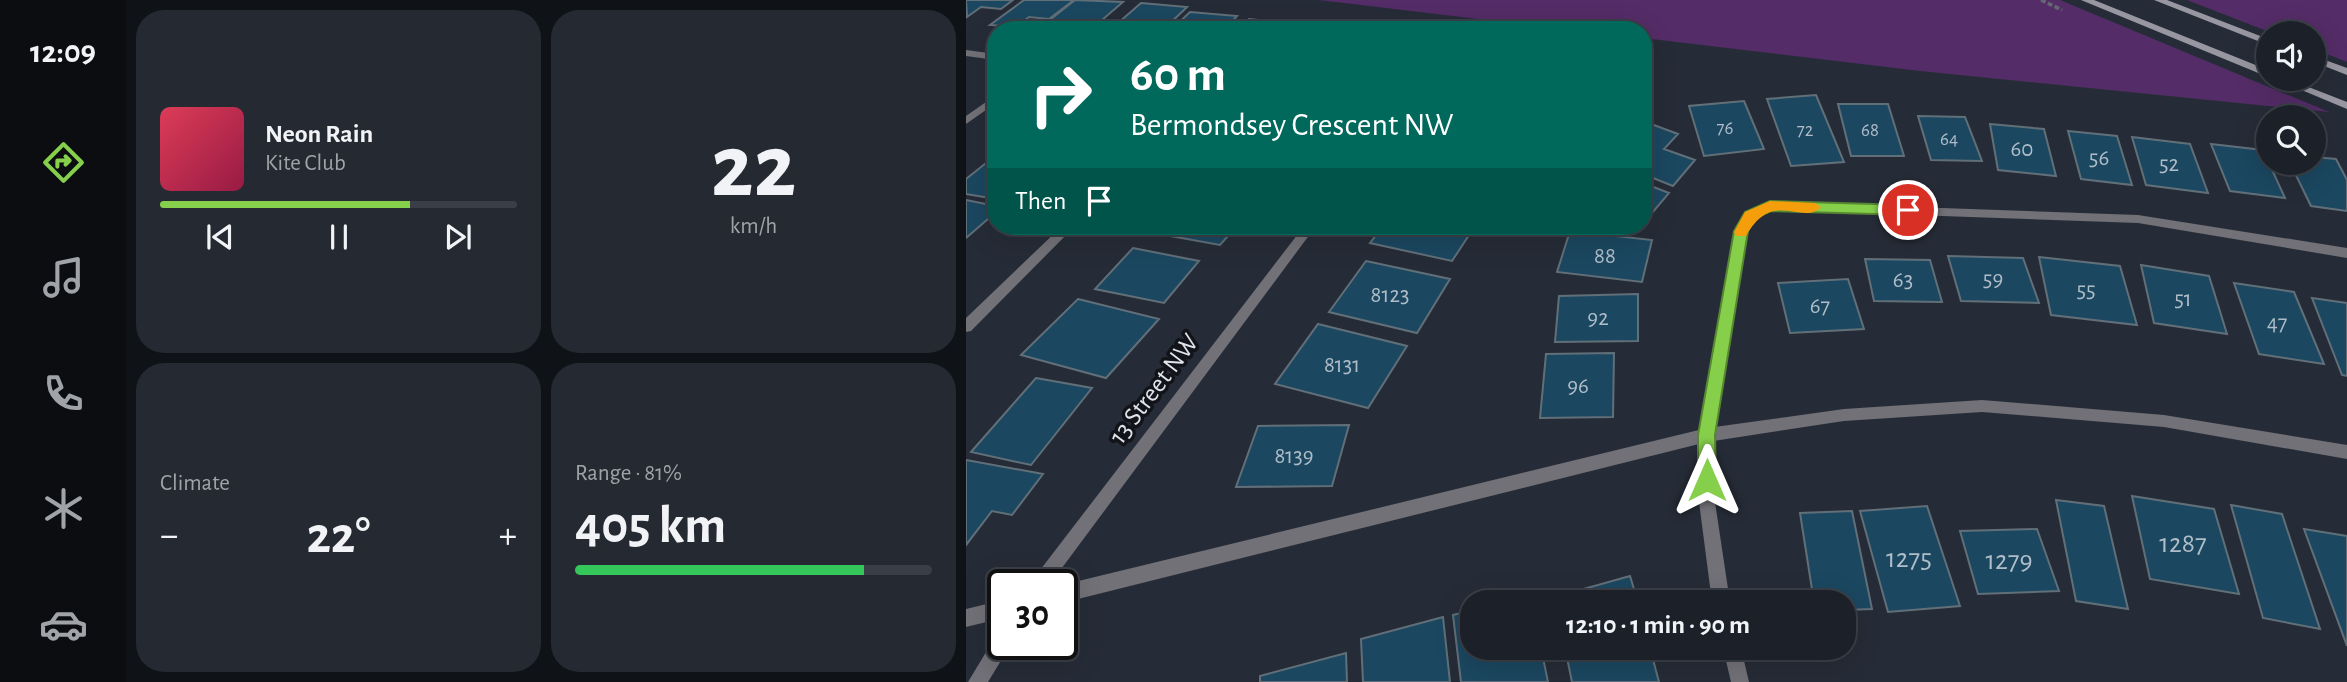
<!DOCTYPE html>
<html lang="en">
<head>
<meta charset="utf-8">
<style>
  :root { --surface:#1c2129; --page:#252931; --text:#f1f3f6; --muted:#a0a3a8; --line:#3a3e46; --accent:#86cf4b }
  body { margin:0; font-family:"Alegreya Sans",sans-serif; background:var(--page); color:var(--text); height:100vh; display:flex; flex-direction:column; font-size:26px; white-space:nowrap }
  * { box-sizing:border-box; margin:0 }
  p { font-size:23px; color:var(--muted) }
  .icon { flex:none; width:38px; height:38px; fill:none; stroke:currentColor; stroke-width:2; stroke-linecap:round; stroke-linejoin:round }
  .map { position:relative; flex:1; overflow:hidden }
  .side { display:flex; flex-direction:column; gap:10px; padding:10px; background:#0f1217; width:840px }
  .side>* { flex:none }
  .hud { position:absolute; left:21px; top:21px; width:665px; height:214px; border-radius:28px; box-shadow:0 7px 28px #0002,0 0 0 2px var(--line); background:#00695c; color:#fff; overflow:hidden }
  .fabs { position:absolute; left:1290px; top:21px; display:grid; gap:14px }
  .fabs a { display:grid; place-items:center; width:70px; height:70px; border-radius:50%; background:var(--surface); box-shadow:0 7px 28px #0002,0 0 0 2px var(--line); font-size:35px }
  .speed { position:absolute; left:21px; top:569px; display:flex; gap:14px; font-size:35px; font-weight:700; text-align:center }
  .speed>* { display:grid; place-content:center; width:91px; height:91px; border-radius:50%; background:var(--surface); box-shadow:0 7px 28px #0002,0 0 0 2px var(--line); line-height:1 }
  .speed .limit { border:4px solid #111; border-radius:10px; background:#fff; color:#111 }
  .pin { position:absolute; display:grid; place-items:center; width:60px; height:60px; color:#fff; margin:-30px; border:4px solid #fff; border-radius:50%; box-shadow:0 2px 7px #0007 }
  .me { position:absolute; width:77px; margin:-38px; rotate:0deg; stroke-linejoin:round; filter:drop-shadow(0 0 5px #0008) }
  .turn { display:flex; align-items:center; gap:24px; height:147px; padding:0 28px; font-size:32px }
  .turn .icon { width:91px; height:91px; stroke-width:2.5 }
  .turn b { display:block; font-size:49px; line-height:60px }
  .then { display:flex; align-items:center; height:66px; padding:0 28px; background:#0003; gap:14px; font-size:26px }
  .big { font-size:52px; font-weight:700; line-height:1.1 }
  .side .widget { flex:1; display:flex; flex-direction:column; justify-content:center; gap:10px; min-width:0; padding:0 24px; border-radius:28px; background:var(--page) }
  .side .dial { align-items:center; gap:0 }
  .dial b { font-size:91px; line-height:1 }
  .song { display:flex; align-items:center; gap:21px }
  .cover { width:84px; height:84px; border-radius:10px; background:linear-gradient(135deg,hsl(350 70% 55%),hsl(340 70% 35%)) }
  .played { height:7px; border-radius:4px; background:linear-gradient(90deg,var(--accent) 70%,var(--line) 70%) }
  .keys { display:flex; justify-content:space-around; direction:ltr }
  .heat { display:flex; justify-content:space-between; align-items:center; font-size:38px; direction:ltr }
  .charge { height:10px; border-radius:5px; background:linear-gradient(90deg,#34c759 81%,var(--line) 0) }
  .side .tiles { flex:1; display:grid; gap:10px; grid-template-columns:repeat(2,1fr) }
  .trip { position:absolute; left:494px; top:590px; width:396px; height:70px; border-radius:28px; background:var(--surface); box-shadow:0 7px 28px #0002,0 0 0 2px var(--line); font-weight:700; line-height:70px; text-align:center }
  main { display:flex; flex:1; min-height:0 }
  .dock { display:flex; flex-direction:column; width:126px; justify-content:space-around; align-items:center; background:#0b0d10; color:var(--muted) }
  .dock .icon { width:49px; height:49px }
  .dock .active { color:var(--accent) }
  .dock b { font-size:32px; color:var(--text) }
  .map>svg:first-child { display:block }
  .green { fill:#542c67 }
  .building { fill:#1b4760; stroke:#616f78; stroke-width:2 }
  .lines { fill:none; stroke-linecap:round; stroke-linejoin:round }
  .path { stroke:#636872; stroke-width:3.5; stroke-dasharray:5 2.5; stroke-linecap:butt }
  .service { fill:#717177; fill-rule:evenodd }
  .minor { fill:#717177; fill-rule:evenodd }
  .secondary { fill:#9897a1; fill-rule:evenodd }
  .route { fill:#86cf4b; stroke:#578731; stroke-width:2 }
  .slow { fill:#f59e0b }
  .labels { text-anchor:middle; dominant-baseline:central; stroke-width:7; stroke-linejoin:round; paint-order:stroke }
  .far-number-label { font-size:19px; fill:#afbdc8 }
  .number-label { font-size:23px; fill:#afbdc8 }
  .street-label { font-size:26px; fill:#e0e4eb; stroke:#121419 }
  .near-number-label { font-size:28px; fill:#afbdc8 }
</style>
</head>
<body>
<main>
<nav class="dock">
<b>12:09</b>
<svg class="icon active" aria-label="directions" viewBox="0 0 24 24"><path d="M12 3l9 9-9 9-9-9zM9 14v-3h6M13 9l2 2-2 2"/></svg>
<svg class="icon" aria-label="music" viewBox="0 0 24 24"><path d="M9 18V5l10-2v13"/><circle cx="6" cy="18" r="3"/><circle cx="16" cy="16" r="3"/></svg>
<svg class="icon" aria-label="phone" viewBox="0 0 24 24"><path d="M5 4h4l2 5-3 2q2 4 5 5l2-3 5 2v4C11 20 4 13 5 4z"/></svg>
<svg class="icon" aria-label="climate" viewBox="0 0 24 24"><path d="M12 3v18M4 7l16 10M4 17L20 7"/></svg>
<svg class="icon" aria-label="car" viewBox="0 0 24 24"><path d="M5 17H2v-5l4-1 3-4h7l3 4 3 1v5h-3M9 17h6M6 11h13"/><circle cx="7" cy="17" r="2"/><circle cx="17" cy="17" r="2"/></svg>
</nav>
<section class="side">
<div class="tiles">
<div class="widget">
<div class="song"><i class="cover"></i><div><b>Neon Rain</b><p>Kite Club</p></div></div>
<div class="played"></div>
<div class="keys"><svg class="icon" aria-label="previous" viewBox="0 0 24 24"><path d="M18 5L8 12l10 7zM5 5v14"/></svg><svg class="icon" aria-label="pause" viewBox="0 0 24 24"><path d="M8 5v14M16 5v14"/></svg><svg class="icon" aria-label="next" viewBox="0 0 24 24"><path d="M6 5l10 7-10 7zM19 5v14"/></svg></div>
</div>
<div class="widget dial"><b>22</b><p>km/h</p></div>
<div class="widget"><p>Climate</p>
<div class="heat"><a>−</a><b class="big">22°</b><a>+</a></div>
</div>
<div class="widget"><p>Range · 81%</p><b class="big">405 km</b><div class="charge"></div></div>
</div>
</section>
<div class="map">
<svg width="1381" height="682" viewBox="0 0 1381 682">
  <rect width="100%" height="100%" fill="#262c37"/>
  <path class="green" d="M 353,0 L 1094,0 L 1363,112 L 954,71 L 677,38 L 677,30 L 604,30 Z
    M 1221,0 L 1381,0 L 1381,62 L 1348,49 L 1348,33 L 1306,33 Z"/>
  <path class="building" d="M 0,0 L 47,0 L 35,9 L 15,7 L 1,17 Z
    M 58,0 L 108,0 L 83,19 L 63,17 L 50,27 L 24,25 Z
    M 109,0 L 157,2 L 129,26 L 108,24 L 101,30 L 71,30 Z
    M 175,3 L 221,7 L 197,30 L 144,30 Z
    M 224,12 L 271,16 L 258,30 L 205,30 Z
    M 283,19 L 331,24 L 326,30 L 273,30 Z
    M 850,95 L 878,162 L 825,166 L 801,99 Z
    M 778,101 L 798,149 L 738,156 L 723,106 Z
    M 872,104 L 922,104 L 938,156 L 885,156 Z
    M 952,116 L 999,117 L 1016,161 L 965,160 Z
    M 677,121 L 712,134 L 698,149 L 729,160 L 707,186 L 677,174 Z
    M 1024,124 L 1078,129 L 1090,176 L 1032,170 Z
    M 1102,131 L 1151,136 L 1166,185 L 1115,179 Z
    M 1166,137 L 1224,144 L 1242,193 L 1180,185 Z
    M 1245,144 L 1297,150 L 1319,198 L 1264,191 Z
    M 1348,157 L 1370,159 L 1381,180 L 1381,211 L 1345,206 L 1324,163 L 1348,163 Z
    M 25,159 L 30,160 L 30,199 L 0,194 L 0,179 Z
    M 677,183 L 703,193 L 681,219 L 677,217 Z
    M 0,200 L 30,206 L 30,212 L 0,238 Z
    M 195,226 L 271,226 L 254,245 L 188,233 Z
    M 417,226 L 509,226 L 486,261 L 404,243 Z
    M 604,231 L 686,240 L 676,282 L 591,272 Z
    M 167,248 L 233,261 L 198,303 L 129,289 Z
    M 982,256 L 1057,258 L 1073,303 L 995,301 Z
    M 1073,257 L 1154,266 L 1171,325 L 1085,315 Z
    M 899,259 L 964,260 L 976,302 L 908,301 Z
    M 400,261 L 484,279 L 451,333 L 363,312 Z
    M 1175,265 L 1243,276 L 1261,334 L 1188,323 Z
    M 882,279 L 898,329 L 824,333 L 812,283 Z
    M 1268,283 L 1328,292 L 1358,364 L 1293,354 Z
    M 672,294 L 672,341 L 589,342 L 593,296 Z
    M 1346,298 L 1381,303 L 1381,376 L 1376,375 Z
    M 112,299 L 193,319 L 140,378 L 55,355 Z
    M 352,324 L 441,346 L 402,408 L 309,384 Z
    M 648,353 L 647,417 L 574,418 L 580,354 Z
    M 70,378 L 126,388 L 65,465 L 5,452 Z
    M 383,425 L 366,486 L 270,487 L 292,426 Z
    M 0,460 L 77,474 L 46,515 L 26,511 L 0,545 Z
    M 1166,496 L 1248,509 L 1273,594 L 1184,579 Z
    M 1090,500 L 1138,506 L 1162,609 L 1110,601 Z
    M 1265,505 L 1316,514 L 1354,629 L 1297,618 Z
    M 961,506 L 994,606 L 922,612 L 894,511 Z
    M 886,511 L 906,609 L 877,610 L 877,602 L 848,602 L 834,513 Z
    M 1071,529 L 1093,591 L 1012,594 L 994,531 Z
    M 1338,529 L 1381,536 L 1381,646 Z
    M 664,576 L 672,602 L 590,602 L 589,597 Z
    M 566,594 L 567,602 L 534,602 Z
    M 506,610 L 506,648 L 575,648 L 582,682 L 495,682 L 487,615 Z
    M 477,617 L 484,682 L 397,682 L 395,639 Z
    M 599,648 L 684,648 L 693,682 L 606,682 Z
    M 380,653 L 381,682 L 294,682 L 294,676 Z"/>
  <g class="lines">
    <path class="path" d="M 1075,0 L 1096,10"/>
    <path class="service" d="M 96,226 L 109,226 L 5,331 L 0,332 L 0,318 Z
      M 1016,400 L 1198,415 L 1381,445 L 1381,459 L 1198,427 L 1016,412 L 878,421 L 741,442 L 96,603 L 96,585 L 741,428 L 878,409 Z
      M 37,600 L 37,618 L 0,627 L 0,609 Z"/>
    <path class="minor" d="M 490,25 L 493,26 L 494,30 L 484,30 Z
      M 0,50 L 30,54 L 30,60 L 0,56 Z
      M 30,95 L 30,103 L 0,124 L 0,116 Z
      M 804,202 L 1172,215 L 1381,248 L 1381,258 L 1172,223 L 806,210 L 788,218 L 781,231 L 749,435 L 749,502 L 764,602 L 746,602 L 733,502 L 733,435 L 769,231 L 780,212 Z
      M 338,226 L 350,226 L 84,584 L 65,584 L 68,578 Z
      M 37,631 L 37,644 L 45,644 L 22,682 L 2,682 L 31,634 Z
      M 757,648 L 775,648 L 783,682 L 765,682 Z"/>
    <path class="secondary" d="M 1115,0 L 1128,0 L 1302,70 L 1302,77 Z
      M 1188,0 L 1201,0 L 1302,39 L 1302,45 Z
      M 1348,56 L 1381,68 L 1381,75 L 1348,62 Z
      M 1309,79 L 1322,79 L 1381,102 L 1381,109 Z"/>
  </g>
  <path class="route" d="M 804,201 L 942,205 L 949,210 L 942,215 L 805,211 L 789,218 L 782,231 L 749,435 L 750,480 L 747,485 L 741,488 L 734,485 L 732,480 L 732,435 L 768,231 L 779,212 Z"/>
  <path class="slow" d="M 804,201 L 849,203 L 855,207 C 836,227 808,187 780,236 L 770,236 L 768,232 L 779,212 Z"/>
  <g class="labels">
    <g class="far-number-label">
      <text x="759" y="128">76</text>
      <text x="839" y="130">72</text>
      <text x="904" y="130">68</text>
      <text x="983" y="139">64</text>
    </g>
    <g class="number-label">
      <text x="1056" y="149">60</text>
      <text x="1133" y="158">56</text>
      <text x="1203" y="164">52</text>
      <text x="639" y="256">88</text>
      <text x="1027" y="279">59</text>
      <text x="937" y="280">63</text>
      <text x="1120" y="290">55</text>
      <text x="424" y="295">8123</text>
      <text x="1217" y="299">51</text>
      <text x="854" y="306">67</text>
      <text x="632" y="318">92</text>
      <text x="1311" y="323">47</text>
      <text x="376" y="365">8131</text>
      <text x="612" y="386">96</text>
      <text x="328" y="456">8139</text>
    </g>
    <g class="street-label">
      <text transform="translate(188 389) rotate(-53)">13 Street NW</text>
    </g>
    <g class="near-number-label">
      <text x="1217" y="544">1287</text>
      <text x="943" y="559">1275</text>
      <text x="1043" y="561">1279</text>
    </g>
  </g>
</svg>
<div class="fabs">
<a><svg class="icon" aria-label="sound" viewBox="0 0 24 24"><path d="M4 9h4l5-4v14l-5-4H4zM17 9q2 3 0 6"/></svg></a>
<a><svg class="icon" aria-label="search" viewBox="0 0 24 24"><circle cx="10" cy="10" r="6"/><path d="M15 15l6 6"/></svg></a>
</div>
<div class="speed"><div class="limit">30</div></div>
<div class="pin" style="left:942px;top:210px;background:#d93025"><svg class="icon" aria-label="arrive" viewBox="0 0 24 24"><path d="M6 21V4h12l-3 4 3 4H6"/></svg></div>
<svg class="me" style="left:741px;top:480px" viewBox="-20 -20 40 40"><path d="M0-17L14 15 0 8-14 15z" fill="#86cf4b" stroke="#fff" stroke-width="4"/></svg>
<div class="trip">12:10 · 1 min · 90 m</div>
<div class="hud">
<div class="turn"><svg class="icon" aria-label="right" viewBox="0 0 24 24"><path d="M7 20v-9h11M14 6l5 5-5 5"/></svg><div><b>60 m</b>Bermondsey Crescent NW</div></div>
<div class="then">Then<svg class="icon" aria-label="arrive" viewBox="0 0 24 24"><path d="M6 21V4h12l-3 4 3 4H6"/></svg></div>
</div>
</div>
</main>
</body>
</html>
